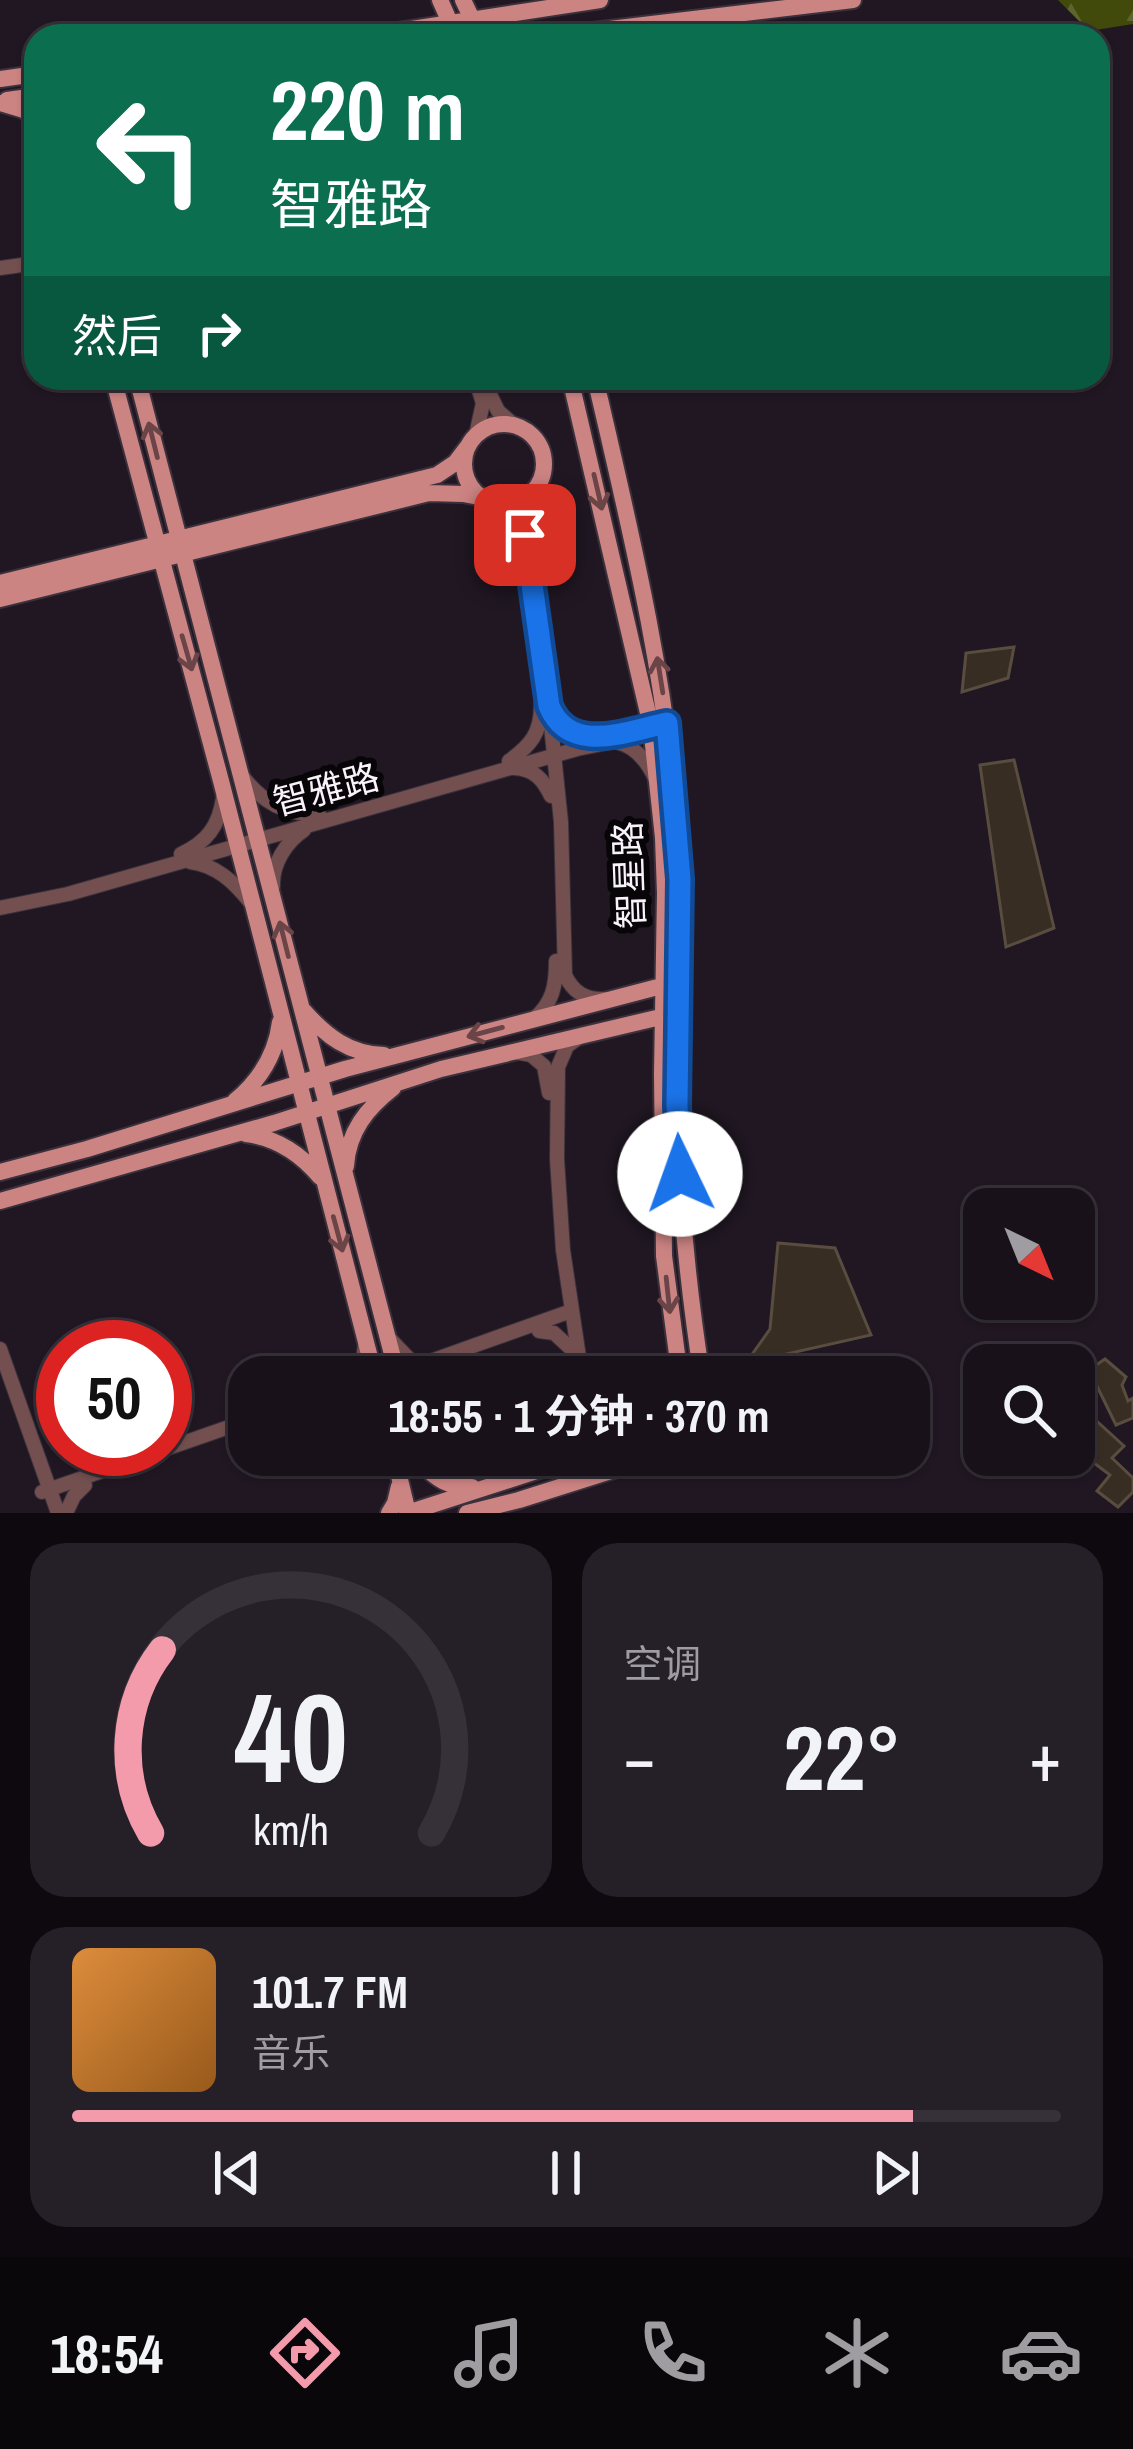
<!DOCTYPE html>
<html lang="zh">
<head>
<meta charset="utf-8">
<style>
  :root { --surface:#18111a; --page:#251f27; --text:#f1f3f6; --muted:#9f9da2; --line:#363139; --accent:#f39aab }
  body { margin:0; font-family:"Archivo Narrow","Noto Sans SC",sans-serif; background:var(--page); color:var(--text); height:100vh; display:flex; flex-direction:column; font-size:45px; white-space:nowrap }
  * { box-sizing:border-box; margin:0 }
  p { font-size:39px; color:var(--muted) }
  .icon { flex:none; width:66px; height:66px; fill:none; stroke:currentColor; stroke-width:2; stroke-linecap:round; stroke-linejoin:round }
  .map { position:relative; height:1513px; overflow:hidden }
  .details { display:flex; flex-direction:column; gap:30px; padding:30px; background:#0d090e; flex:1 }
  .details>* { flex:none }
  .top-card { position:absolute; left:24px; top:24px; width:1086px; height:366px; border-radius:36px; box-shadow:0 3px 9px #0004,0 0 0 3px var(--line); background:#0b6e4f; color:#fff; overflow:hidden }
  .needle { width:78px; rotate:137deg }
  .controls { position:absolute; left:963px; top:1188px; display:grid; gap:24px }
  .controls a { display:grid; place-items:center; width:132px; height:132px; border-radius:24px; background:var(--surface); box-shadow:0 3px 9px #0004,0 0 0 3px var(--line); font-size:60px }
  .speed { position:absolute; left:36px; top:1320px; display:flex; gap:24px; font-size:60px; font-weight:700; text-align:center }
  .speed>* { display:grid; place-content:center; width:156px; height:156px; border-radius:50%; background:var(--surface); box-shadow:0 3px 9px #0004,0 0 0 3px var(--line); line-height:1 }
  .speed .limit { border:18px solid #d22; background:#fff; color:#111 }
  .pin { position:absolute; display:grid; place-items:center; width:102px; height:102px; color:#fff; margin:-51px; border-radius:24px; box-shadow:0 6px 18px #0006 }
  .me { position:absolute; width:132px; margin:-66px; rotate:357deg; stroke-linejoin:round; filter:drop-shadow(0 0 9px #0008) }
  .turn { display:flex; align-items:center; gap:42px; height:252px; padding:0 48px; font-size:54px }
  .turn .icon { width:156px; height:156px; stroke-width:2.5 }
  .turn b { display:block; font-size:84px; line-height:102px }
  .then { display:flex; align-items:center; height:114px; padding:0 48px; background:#0003; gap:24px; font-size:45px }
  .big { font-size:90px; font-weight:700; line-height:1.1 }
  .details .widget { flex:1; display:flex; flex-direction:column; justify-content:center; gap:18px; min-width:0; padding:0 42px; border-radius:36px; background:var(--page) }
  .details .dial { align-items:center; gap:0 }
  .dial svg { height:312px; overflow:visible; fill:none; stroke:var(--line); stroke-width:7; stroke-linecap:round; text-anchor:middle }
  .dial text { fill:var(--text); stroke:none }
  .song { display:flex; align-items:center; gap:36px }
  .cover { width:144px; height:144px; border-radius:18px; background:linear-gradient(135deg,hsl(30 70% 55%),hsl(30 70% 35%)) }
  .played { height:12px; border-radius:6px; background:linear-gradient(90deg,var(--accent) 85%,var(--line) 85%) }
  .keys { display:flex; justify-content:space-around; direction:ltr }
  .heat { display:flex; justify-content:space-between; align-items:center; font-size:66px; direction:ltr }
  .details .tiles { flex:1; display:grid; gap:30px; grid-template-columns:1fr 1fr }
  .widget:last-child { grid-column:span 2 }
  .trip { position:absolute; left:228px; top:1356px; width:702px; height:120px; border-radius:36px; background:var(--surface); box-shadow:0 3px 9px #0004,0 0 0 3px var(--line); font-weight:700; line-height:120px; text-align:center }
  .menu { display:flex; height:192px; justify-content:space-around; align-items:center; background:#0a070a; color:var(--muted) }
  .menu .icon { width:84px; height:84px }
  .menu .current { color:var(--accent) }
  .menu b { font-size:54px; color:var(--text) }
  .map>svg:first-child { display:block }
  .forest { fill:url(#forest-firs) }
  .building { fill:#382d22; stroke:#594d40; stroke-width:3 }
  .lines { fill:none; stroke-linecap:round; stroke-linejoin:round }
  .minor-casing { stroke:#3a313c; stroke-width:16 }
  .major-casing { stroke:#3a313c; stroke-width:20 }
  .minor { stroke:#73504f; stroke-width:14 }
  .major { stroke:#cc8483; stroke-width:16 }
  .oneway { stroke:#6a4446 }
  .route-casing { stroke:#114b97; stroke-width:30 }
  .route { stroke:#1a73e8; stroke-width:21 }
  .labels { text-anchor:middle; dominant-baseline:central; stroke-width:12; stroke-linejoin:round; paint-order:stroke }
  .street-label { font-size:36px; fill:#f9f2fa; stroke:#080508 }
</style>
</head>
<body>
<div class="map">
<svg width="1133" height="1513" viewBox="0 0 1133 1513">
  <defs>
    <pattern id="forest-firs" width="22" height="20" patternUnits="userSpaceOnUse" patternTransform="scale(3)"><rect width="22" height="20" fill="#414a0a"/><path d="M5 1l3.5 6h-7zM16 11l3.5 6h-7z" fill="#5d652f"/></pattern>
  </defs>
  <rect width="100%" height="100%" fill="#201722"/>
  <path class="forest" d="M 1058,0 L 1133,0 L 1133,24 L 1089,31 Z"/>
  <path class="building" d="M 1014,647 L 1008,678 L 962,692 L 966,653 Z
    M 1014,760 L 1054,928 L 1006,947 L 980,765 Z
    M 778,1243 L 835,1248 L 871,1335 L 746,1363 L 770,1329 Z
    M 1105,1359 L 1126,1377 L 1122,1385 L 1128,1401 L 1133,1398 L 1133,1418 L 1116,1425 L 1089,1370 Z
    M 1089,1414 L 1124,1446 L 1112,1458 L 1133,1478 L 1133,1492 L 1118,1507 L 1097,1491 L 1110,1475 L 1074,1448 L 1074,1429 Z"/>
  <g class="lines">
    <defs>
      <path id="minor" d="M 0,268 L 36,263
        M 475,378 L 483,403 L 476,435
        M 486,386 L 498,411 L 514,425
        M 535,489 L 527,506 L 524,523 L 549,706 L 561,822 L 565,975 C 573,992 585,1000 604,999
        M 489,501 L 510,522 L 519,545
        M 553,715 C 562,730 575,737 593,737
        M 616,742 C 635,746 647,761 655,778
        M 509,761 C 531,745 541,733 541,705
        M 514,768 C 534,769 543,779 551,796
        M 243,777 C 263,803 286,815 319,814
        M 181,854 C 207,842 219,826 223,798
        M 190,862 C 216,865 234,882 250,902
        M 273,886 C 272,864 286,842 304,830
        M 0,908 L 68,894 L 577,749 L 661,732
        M 534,1019 C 553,1002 556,986 556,961
        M 578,1038 L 567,1046 L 558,1067 L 557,1159 L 563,1250 L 582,1377
        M 515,1052 L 531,1055 L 544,1066 L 549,1093
        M 539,1331 L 554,1333 L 569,1347
        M 391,1340 L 412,1362 L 428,1362 L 571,1311
        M 0,1349 L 58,1513
        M 355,1377 L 363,1360 L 365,1345
        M 42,1492 L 249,1420
        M 66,1513 L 74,1496 L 85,1485"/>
      <path id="major" d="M 440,0 L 456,36
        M 463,0 L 480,36
        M 366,36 L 600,0
        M 551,36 L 853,0
        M 0,79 L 36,74
        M 7,100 L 36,96
        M 0,103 L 24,110 L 36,120
        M 113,378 L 221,781 L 375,1377
        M 137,378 L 398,1377
        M 570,378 L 651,726 L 663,838 L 665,893 L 662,1074 L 664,1256 L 680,1377
        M 595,378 C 631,532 668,684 678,842 C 684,930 675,1018 677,1106 C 679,1197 688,1287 702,1377
        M464 464a40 40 0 1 1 80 0a40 40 0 1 1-80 0Z
        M 0,583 L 437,475 L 455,463 L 468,446
        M 0,599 L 429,493 L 463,494 L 484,498
        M 304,1011 C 326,1036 349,1054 384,1055
        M 235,1101 C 260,1080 276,1055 280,1022
        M 246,1134 C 277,1138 300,1153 320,1177
        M 346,1166 C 348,1132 367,1108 393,1088
        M 0,1172 L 87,1149 L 345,1069 L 673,983
        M 0,1201 L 274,1123 L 441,1069 L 669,1015
        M 394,1455 L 408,1513
        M 420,1462 C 435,1479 450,1488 472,1487
        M 389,1513 L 395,1503 L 399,1486
        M 407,1513 L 586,1455
        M 467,1513 L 519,1500 L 661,1455"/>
    </defs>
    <use href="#minor" class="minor-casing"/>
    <use href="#major" class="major-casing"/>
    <use href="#minor" class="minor"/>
    <use href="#major" class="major"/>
  </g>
  <defs><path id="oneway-shaft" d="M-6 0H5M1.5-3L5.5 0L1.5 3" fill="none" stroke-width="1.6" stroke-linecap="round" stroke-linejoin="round" transform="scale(3)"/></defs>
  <g class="oneway">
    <use href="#oneway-shaft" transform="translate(153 440) rotate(-104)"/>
    <use href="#oneway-shaft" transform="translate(598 492) rotate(77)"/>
    <use href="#oneway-shaft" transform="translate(187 653) rotate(74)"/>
    <use href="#oneway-shaft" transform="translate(660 675) rotate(-99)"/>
    <use href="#oneway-shaft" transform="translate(284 939) rotate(-104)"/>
    <use href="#oneway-shaft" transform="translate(485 1032) rotate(165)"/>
    <use href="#oneway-shaft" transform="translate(338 1234) rotate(75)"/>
    <use href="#oneway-shaft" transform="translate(668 1295) rotate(84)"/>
  </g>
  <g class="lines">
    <defs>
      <path id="route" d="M 525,535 L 549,706 C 570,756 627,731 667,723 L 680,879 L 677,1105 L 680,1174"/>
    </defs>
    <use href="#route" class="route-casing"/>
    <use href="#route" class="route"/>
  </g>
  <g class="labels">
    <g class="street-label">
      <text transform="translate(326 789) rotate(-15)">智雅路</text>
      <text transform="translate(629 875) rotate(-92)">智星路</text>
    </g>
  </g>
</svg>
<div class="controls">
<a><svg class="needle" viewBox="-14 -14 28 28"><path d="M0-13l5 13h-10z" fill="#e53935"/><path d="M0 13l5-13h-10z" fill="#9f9da2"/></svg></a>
<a><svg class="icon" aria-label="search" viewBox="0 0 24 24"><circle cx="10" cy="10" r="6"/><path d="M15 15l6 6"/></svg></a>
</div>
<div class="speed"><div class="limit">50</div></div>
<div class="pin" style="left:525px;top:535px;background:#d93025"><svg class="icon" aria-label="arrive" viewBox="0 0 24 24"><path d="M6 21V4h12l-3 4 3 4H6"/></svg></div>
<svg class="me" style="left:680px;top:1174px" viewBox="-20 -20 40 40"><circle r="19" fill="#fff"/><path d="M0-13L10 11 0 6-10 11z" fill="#1a73e8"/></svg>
<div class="trip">18:55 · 1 分钟 · 370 m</div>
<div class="top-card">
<div class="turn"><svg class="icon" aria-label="left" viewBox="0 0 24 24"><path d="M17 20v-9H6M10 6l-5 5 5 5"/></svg><div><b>220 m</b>智雅路</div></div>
<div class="then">然后<svg class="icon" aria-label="right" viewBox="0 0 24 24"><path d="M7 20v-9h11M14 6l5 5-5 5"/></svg></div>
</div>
</div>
<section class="details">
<div class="tiles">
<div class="widget dial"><svg viewBox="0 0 100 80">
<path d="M14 69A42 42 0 1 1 86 69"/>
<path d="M14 69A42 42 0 0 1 17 22" stroke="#f39aab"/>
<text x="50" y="56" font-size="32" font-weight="700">40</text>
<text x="50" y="72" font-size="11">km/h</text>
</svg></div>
<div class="widget"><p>空调</p>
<div class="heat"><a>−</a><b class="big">22°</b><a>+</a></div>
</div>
<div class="widget">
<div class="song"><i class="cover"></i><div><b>101.7 FM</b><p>音乐</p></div></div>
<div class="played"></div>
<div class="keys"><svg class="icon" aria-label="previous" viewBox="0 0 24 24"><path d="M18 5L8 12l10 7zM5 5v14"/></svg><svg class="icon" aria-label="pause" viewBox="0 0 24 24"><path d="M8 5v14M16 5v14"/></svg><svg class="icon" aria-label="next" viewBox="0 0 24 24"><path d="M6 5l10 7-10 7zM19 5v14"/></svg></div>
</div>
</div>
</section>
<nav class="menu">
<b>18:54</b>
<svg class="icon current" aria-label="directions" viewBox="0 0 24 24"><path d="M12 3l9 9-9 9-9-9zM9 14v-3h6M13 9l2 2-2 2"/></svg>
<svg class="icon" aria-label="music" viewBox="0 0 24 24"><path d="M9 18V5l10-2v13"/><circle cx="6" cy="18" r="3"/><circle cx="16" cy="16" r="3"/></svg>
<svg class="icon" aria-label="phone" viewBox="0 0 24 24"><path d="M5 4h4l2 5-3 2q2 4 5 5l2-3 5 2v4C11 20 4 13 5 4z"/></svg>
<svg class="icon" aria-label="climate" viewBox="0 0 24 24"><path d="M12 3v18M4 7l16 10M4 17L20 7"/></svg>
<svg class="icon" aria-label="car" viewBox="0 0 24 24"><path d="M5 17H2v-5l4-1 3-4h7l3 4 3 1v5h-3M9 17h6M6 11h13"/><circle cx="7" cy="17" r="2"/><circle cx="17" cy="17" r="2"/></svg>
</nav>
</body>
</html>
